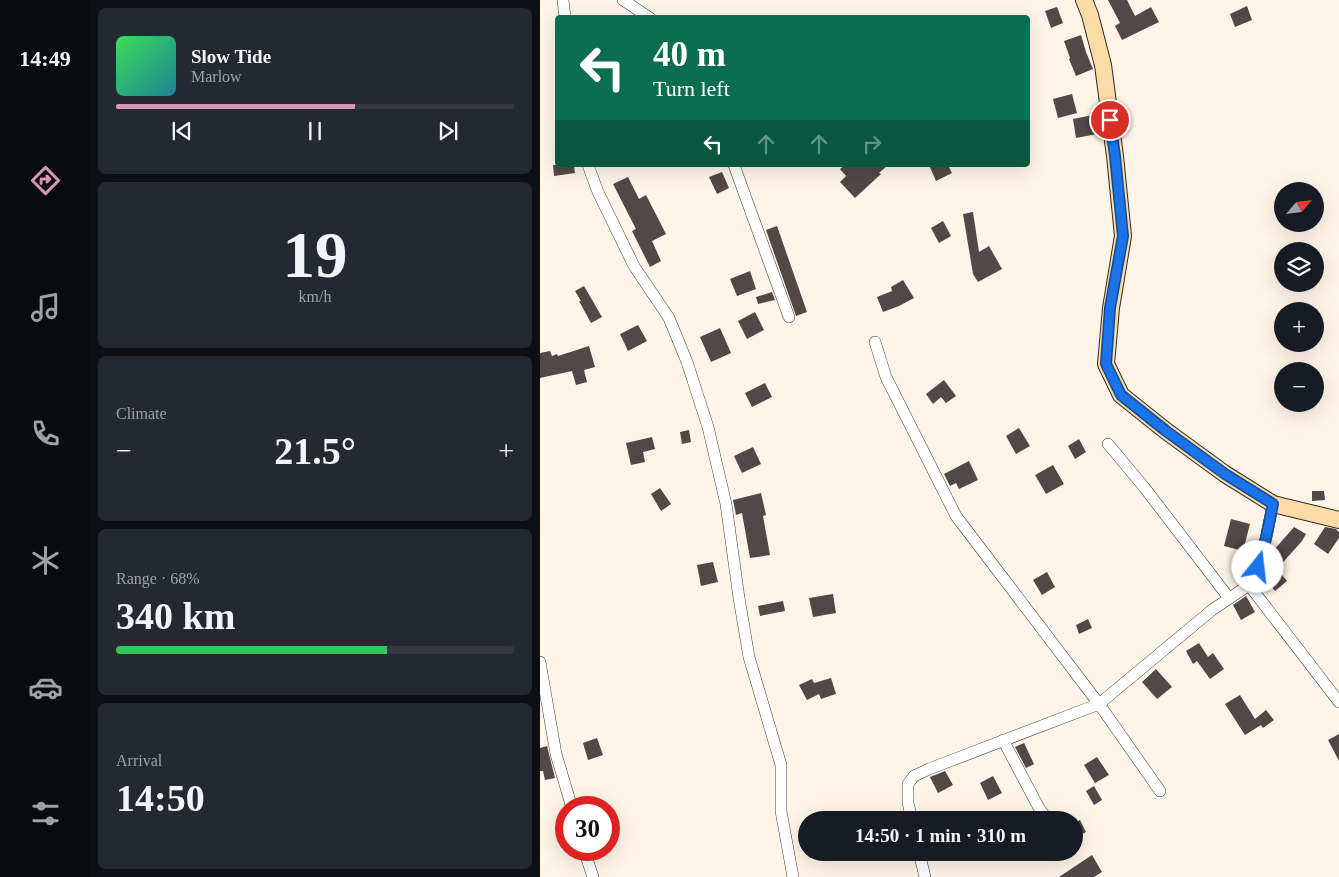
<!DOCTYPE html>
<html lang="en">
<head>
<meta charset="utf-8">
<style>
  :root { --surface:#171b24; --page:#242831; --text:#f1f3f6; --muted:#9ea1a6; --line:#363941; --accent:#d698ae }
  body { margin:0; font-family:"Times New Roman",serif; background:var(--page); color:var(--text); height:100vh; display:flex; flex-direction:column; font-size:19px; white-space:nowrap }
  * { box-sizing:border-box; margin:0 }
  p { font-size:16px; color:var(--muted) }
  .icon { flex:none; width:28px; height:28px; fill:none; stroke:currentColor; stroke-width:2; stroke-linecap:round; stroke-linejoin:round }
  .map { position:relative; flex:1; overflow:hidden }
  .side { display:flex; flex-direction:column; gap:8px; padding:8px; background:#0d0f14; width:450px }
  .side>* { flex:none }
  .banner { position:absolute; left:15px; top:15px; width:475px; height:152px; border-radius:5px; box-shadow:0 5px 20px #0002; background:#0b6e4f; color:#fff; overflow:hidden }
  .needle { width:32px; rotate:62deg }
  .controls { position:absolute; left:734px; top:182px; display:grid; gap:10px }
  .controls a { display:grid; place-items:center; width:50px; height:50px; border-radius:50%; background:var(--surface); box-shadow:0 5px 20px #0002; font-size:25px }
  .speed { position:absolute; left:15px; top:796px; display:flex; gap:10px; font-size:25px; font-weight:700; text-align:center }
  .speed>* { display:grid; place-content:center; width:65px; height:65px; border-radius:50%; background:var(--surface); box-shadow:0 5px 20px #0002; line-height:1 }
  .speed .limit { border:8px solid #d22; background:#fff; color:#111 }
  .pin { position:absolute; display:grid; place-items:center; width:42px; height:42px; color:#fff; margin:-21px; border:2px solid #fff; border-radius:50%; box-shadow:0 1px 5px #0007 }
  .me { position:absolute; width:55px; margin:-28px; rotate:16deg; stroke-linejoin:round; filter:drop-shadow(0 0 4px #0008) }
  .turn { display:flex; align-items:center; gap:18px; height:105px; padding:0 15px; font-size:22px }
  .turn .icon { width:65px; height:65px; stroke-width:2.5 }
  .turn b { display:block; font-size:35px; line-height:42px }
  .lanes { display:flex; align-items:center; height:48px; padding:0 15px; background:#0003; justify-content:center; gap:25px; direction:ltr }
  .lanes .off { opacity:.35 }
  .big { font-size:38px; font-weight:800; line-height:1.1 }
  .side .tile { flex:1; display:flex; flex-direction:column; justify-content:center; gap:8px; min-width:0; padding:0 18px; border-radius:8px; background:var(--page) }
  .side .dial { align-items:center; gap:0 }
  .dial b { font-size:65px; line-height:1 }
  .song { display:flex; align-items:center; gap:15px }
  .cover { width:60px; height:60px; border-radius:8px; background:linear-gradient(135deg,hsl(130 70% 55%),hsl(190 70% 35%)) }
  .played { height:5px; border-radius:2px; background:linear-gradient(90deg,var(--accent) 60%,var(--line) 60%) }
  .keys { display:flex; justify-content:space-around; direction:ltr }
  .heat { display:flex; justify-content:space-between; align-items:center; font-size:28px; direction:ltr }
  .charge { height:8px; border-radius:4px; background:linear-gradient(90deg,#34c759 68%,var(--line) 0) }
  .trip { position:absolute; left:258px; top:811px; width:285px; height:50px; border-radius:25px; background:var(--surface); box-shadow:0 5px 20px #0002; font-weight:800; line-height:50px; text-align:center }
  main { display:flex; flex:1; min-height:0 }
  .dock { display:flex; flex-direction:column; width:90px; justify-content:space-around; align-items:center; background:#090b0e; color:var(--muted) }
  .dock .icon { width:35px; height:35px }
  .dock .on { color:var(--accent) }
  .dock b { font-size:22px; color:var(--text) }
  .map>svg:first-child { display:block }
  .building { fill:#524847 }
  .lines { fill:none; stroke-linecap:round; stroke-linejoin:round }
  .minor-casing { stroke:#3d3d3d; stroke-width:12 }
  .secondary-casing { stroke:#2c2c2c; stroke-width:18 }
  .minor { stroke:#fff; stroke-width:11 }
  .secondary { stroke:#fcdba5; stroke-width:16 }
  .route-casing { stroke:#114b97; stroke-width:12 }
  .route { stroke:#1a73e8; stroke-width:9 }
</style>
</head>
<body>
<main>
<nav class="dock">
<b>14:49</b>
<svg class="icon on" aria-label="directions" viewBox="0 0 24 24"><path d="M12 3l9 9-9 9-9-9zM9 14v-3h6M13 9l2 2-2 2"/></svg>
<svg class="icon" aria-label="music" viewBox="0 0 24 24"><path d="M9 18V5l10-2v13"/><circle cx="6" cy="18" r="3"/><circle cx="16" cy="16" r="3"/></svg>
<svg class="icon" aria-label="phone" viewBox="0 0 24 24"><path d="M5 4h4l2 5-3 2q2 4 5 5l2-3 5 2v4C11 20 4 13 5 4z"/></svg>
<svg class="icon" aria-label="climate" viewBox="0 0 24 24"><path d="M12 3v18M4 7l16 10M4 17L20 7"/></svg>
<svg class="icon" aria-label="car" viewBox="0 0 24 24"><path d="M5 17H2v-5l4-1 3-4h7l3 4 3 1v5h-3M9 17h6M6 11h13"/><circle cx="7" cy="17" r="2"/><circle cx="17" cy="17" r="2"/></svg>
<svg class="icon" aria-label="filters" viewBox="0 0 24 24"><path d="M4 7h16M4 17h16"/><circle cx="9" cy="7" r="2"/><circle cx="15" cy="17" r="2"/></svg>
</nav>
<section class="side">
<div class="tile">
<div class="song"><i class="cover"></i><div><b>Slow Tide</b><p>Marlow</p></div></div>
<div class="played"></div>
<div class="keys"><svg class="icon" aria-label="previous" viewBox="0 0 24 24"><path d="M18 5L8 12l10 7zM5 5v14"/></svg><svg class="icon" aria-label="pause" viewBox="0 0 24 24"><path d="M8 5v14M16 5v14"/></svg><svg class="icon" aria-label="next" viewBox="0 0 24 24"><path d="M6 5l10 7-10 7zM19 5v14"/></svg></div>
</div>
<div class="tile dial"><b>19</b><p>km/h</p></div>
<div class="tile"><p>Climate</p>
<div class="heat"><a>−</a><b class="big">21.5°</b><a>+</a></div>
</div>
<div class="tile"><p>Range · 68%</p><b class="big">340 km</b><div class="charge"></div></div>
<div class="tile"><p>Arrival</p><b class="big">14:50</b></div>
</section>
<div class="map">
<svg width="799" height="877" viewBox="0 0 799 877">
  <rect width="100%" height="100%" fill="#fef4e8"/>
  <path class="building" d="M 568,0 L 587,0 L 595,16 L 611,7 L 619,22 L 582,40 L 575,26 L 580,23 Z
    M 707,6 L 712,20 L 695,27 L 690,14 Z
    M 517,7 L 523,23 L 511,28 L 505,11 Z
    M 541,35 L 546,52 L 553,69 L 536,76 L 529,59 L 530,58 L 524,41 Z
    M 532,94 L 537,113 L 518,118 L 513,99 Z
    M 553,115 L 557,134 L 536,138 L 533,119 Z
    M 13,165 L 34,165 L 35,173 L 14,176 Z
    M 305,165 L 348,165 L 339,173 L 341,174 L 315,198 L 300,182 L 306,176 L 300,169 Z
    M 389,165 L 408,165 L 412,173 L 396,181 Z
    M 182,172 L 189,188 L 177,194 L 169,177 Z
    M 88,177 L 99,199 L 106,195 L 126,234 L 112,241 L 121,261 L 110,267 L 92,231 L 96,229 L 73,184 Z
    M 433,212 L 439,252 L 449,246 L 462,269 L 438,282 L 433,274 L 423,214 Z
    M 403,221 L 411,236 L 399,243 L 391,228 Z
    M 237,226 L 267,312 L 256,316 L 226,230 Z
    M 210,271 L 216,289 L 197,296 L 190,279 Z
    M 363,280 L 374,298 L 359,306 L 343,312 L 337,297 L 352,291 L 351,287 Z
    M 44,286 L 62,317 L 51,323 L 39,301 L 41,301 L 35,291 Z
    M 232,292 L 235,300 L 218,304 L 216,297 Z
    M 215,312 L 224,330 L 207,339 L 198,321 Z
    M 98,325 L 107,341 L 88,351 L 80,334 Z
    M 180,328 L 191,353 L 171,362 L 160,337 Z
    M 49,346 L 55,367 L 44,370 L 47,382 L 36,385 L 32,371 L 0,378 L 0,353 L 10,351 L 12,356 L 17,354 L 18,356 Z
    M 404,380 L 416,396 L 406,403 L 401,397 L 393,404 L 386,394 Z
    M 225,383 L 232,397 L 212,407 L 205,393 Z
    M 479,428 L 490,446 L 476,454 L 466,436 Z
    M 149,430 L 151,442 L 142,444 L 140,432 Z
    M 112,437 L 115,449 L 103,452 L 105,462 L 91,465 L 86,443 Z
    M 539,439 L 546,452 L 535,459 L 528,446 Z
    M 213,447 L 221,464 L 202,473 L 194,456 Z
    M 429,461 L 438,480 L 419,489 L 416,483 L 410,486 L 404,474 Z
    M 513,465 L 524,484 L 506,494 L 495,475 Z
    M 120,488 L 131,504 L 121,511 L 111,494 Z
    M 772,491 L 784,491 L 785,500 L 772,501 Z
    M 221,493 L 226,515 L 223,516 L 230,555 L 210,558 L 202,513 L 196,515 L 193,500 Z
    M 691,519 L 710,524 L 703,551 L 684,546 Z
    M 754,527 L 766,534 L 762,541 L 737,569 L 747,581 L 735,591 L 724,577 L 728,574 L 725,570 L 726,568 L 740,556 L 733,551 Z
    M 785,527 L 796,529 L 799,532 L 799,538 L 788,554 L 774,544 Z
    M 173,562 L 178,582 L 161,586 L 157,565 Z
    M 507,572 L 515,587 L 502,595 L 493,580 Z
    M 293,594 L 296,613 L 273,617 L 269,598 Z
    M 706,596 L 715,612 L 701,620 L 693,605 Z
    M 243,601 L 245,611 L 220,616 L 218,606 Z
    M 548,619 L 552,628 L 539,634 L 536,625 Z
    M 659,643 L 668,657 L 673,653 L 684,669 L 670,679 L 657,661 L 653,664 L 646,651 Z
    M 616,669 L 632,687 L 617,699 L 602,682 Z
    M 291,678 L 296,694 L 281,699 L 279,694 L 267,700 L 259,685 L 272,679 L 274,683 Z
    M 700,695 L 715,719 L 726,710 L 734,720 L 723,728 L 721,725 L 705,735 L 685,704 Z
    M 799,734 L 799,761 L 788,740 Z
    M 57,738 L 63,755 L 48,760 L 43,743 Z
    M 484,743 L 494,764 L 486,768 L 475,747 Z
    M 7,746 L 15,778 L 5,780 L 3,771 L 0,771 L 0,748 Z
    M 557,757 L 569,775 L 555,783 L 544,765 Z
    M 405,771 L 413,785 L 398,793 L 390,777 Z
    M 453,776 L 462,793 L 448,800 L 440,783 Z
    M 554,786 L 562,800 L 554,805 L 546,791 Z
    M 540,820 L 546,832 L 534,839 L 534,823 Z
    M 552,855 L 562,872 L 554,877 L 519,877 Z"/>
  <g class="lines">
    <defs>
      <path id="minor" d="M 23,0 L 25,18
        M 83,0 L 110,18
        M 48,165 L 58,192 L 94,266 L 129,318 L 147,362 L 168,427 L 186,504 L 199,598 L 209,657 L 241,765 L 241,811 L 253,877
        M 194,165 L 249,317
        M 335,342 L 346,377 L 416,516 L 559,704 L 620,791
        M 568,444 L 604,487 L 689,598
        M 709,585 L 799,702
        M 0,662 L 16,754 L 32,808
        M 463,740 L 499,808 L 508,820
        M 372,820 L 368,803 L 368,784 L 374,776 L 389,769 L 559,704 L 672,610 L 709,585 L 718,567 L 726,538 L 733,504
        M 44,850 L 53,877
        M 379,852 L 385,877"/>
      <path id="secondary" d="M 544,0 L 550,15 L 563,65 L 575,156 L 583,236 L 571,308 L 566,364 L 581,395 L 626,431 L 685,474 L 733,504 L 799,520"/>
    </defs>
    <use href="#minor" class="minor-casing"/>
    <use href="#secondary" class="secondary-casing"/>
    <use href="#minor" class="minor"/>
    <use href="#secondary" class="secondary"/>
  </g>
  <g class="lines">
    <defs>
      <path id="route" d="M 570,120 L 575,156 L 583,236 L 570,308 L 566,364 L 581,395 L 626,431 L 685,474 L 733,504 L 726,538 L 718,567"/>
    </defs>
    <use href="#route" class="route-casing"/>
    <use href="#route" class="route"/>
  </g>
</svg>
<div class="controls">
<a><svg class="needle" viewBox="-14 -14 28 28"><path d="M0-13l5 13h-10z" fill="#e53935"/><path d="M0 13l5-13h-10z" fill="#9ea1a6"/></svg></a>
<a><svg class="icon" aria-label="layers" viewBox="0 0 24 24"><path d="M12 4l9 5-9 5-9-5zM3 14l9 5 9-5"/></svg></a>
<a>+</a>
<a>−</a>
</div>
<div class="speed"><div class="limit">30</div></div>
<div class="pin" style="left:570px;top:120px;background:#d93025"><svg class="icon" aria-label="arrive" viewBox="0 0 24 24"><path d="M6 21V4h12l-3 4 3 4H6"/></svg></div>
<svg class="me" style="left:718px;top:567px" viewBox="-20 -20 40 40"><circle r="19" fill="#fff"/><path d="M0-13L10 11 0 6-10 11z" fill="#1a73e8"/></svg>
<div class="trip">14:50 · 1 min · 310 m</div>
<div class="banner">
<div class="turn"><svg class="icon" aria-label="left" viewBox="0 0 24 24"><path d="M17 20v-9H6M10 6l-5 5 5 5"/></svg><div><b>40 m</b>Turn left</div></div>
<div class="lanes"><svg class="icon" aria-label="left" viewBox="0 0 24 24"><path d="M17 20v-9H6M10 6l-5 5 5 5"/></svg><svg class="icon off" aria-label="ahead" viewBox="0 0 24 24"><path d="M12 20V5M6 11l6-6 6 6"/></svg><svg class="icon off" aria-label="ahead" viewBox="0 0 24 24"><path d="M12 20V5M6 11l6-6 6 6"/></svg><svg class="icon off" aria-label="right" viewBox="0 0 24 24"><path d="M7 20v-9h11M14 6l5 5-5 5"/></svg></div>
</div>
</div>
</main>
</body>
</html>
